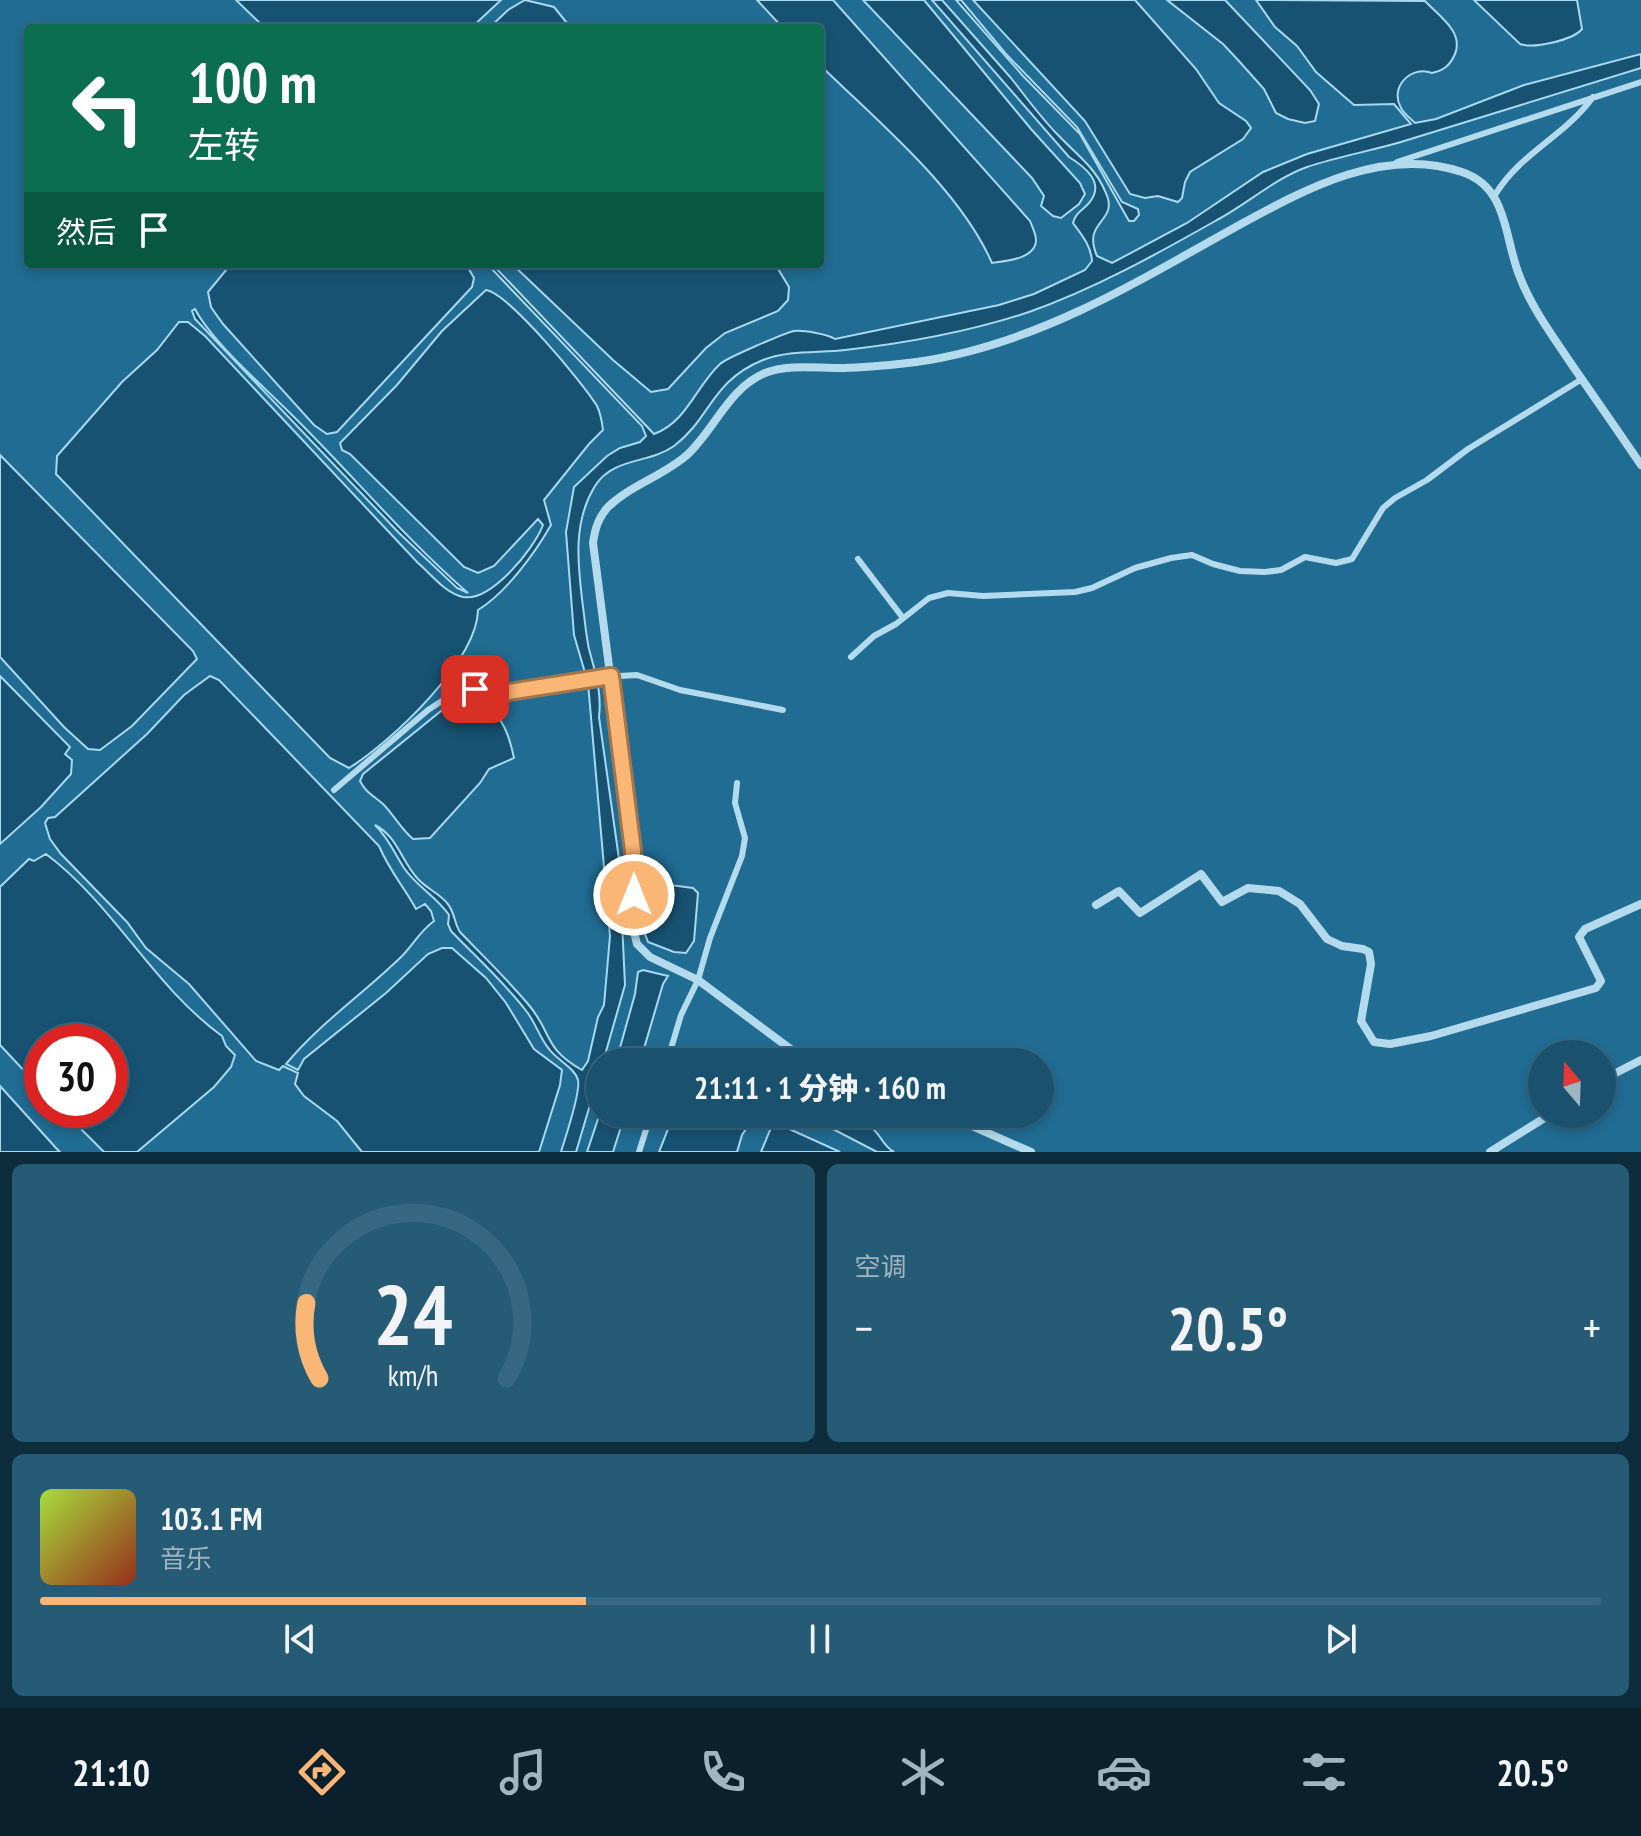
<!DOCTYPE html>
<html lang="zh">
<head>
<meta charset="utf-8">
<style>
  :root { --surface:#19516e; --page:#265b76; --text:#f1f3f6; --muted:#9fb5c2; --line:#376881; --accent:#fab675 }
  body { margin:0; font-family:"PT Sans Narrow","Noto Sans SC",sans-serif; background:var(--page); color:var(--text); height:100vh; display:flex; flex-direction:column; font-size:30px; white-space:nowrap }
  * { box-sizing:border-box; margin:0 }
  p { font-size:26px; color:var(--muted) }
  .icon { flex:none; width:44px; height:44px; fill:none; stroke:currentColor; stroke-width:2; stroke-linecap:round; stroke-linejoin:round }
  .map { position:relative; height:1152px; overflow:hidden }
  .panel { display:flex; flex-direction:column; gap:12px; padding:12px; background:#0e2d3c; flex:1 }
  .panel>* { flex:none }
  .banner { position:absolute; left:24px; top:24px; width:800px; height:244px; border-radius:8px; box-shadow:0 4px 12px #0003,0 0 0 2px var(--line); background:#0b6e4f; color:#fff; overflow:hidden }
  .needle { width:52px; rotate:341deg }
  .controls { position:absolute; left:1528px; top:1040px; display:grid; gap:16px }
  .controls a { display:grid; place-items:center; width:88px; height:88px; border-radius:50%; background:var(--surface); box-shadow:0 4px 12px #0003,0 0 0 2px var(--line); font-size:40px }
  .speed { position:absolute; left:24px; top:1024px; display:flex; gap:16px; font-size:40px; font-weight:700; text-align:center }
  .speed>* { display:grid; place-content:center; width:104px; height:104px; border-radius:50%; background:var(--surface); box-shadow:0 4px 12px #0003,0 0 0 2px var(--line); line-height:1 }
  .speed .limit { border:12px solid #d22; background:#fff; color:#111 }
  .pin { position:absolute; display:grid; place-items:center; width:68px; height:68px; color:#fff; margin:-34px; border-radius:16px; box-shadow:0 4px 12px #0006 }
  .me { position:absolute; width:88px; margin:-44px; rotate:0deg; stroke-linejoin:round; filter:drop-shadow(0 0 6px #0008) }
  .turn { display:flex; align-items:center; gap:28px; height:168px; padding:0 32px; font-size:36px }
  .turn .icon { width:104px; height:104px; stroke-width:2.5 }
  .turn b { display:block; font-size:56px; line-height:68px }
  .then { display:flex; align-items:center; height:76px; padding:0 32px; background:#0003; gap:16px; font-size:30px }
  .big { font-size:60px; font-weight:800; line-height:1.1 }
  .panel .widget { flex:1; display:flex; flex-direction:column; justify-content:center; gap:12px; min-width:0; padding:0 28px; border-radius:12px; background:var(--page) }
  .panel .dial { align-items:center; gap:0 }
  .dial svg { height:208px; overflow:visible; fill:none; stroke:var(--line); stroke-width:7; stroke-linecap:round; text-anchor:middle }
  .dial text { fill:var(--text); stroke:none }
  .song { display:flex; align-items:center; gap:24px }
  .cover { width:96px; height:96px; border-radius:12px; background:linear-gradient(135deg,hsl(80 70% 55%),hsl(10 70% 35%)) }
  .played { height:8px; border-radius:4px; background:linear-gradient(90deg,var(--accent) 35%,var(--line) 35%) }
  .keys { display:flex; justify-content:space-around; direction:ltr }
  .heat { display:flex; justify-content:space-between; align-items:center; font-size:44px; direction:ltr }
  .panel .tiles { flex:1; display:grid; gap:12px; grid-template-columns:1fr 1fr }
  .widget:last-child { grid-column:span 2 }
  .trip { position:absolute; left:586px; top:1048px; width:468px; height:80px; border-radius:40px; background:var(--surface); box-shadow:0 4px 12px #0003,0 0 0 2px var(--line); font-weight:800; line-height:80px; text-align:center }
  .menu { display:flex; height:128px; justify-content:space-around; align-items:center; background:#0a202c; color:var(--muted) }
  .menu .icon { width:56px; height:56px }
  .menu .active { color:var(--accent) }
  .menu b { font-size:36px; color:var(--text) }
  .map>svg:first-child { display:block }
  .water { fill:#175272; stroke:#a8d9ef; stroke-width:2 }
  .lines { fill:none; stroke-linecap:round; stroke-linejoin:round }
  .service { stroke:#b4dbed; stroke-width:6 }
  .minor { stroke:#b4dbed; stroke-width:8 }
  .route-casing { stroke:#a2764c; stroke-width:20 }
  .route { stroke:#fab675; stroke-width:14 }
</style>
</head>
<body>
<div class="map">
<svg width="1641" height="1152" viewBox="0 0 1641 1152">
  <rect width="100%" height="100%" fill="#216c93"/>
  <path class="water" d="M 236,0 L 501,0 L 471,28 L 265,28 Z
    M 525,0 L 554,7 L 571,28 L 489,28 L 508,10 Z
    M 757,0 L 833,0 L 1030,221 C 1032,226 1036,234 1036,240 C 1036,259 1005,261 992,263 C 959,188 878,122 820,65 L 820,28 L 783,28 Z
    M 863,0 L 924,0 L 1031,129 L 1080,183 L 1085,194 L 1079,204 L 1061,218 L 1053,216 L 1041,206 L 1044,196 L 1032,178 Z
    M 932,0 L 942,0 C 965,26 988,52 1011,78 C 1026,97 1041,118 1058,135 C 1075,153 1095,167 1105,191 C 1121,223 1081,219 1097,256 L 1112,263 L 1187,223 L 1263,172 L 1307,154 L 1411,124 L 1394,104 L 1354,105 L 1316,72 L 1297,46 L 1275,27 L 1256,0 L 1425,1 C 1439,16 1464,32 1455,54 C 1450,65 1445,70 1432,73 C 1411,65 1389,87 1401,108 C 1404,114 1411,119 1415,123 L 1436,119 L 1524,85 L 1641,54 L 1641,68 C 1561,92 1481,118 1401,142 C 1370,151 1337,157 1307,167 C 1274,179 1247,204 1217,220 C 1157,254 1094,289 1029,312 C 969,332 908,343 845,350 C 818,353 789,350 763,360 C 711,381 711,418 674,446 C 649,464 613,457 595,486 C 572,523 578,566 583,607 C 585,621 586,636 589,649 C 595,672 602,692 599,717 L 619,859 L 625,985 L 603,1062 L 600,1062 L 600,1071 L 576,1152 L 561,1152 C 565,1138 581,1093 578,1080 C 575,1068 557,1060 549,1049 C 540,1038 536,1024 527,1012 C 505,983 476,957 451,931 L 448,924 L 449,915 C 437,897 416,886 404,868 C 393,851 390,840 375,825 C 398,837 401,861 418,879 C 426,888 440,894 447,903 C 455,912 454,923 460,932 C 483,956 507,979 528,1004 C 553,1033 542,1047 582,1070 L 588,1061 L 598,1017 L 604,1005 L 610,936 L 588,683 L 574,635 L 566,532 L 574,487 L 607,456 L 620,448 L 640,442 L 646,436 L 642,426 L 487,264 L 492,264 L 654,434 C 687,422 696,386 720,364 C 726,358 785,333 794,331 C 803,330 827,334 835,339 L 999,305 L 1034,294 L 1085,270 L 1092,261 C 1091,246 1082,235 1073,223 C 1076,212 1082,211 1089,203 C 1106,183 1085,167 1069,157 Z
    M 956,0 L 961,0 L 1006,54 L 1077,127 L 1122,202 L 1138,209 L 1139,215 L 1134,221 L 1129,221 L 1080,134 L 1023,76 Z
    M 973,0 L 1135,0 L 1196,69 L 1219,103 L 1246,121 L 1251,128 L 1243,139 L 1190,172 L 1185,182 L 1182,198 L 1178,202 L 1158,196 L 1145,198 L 1130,194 L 1085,121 Z
    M 1167,0 L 1225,0 L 1310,90 L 1319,104 L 1315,121 L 1305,123 L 1288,119 L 1276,113 L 1264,89 L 1238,60 L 1223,44 Z
    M 1474,0 L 1577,0 L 1582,29 C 1573,40 1534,49 1520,44 Z
    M 231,264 L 466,264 L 474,278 L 472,287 L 337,432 L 327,434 L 314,425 L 223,324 L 211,307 L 208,292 Z
    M 512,264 L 775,264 L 789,287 L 788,300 L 778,311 L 725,333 L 706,348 L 668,389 L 651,392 L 613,360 Z
    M 486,290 C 508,293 584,384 597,406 C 601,414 602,422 603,430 L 589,444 L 544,500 L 551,525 C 535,553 506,593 478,610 C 477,661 391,742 349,768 L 330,758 L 56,474 L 57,456 L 122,382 L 157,350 L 179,322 L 188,322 L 205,336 L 418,563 C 431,574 445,593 463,597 C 491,602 534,549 543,525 L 538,519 L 494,566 L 478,573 L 464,567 L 350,454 L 342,450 L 340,443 L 397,385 L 442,331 Z
    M 195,309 C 214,345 269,391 299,422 C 356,479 407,540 468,593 L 457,588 L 399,533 L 195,319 L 192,311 Z
    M 0,455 L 193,651 L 197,659 L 132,726 L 100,750 L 88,749 L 64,727 L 0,657 Z
    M 0,676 L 70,747 L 65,754 L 72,760 L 71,774 L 41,807 L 0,844 Z
    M 210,676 L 219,680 L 379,846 C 389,870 404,887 416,909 L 425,904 L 431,911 L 434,921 C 420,931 413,945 401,957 C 363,994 319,1024 286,1064 L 298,1070 L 304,1059 L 386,993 L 428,954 L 442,948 L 452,948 L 486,978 L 506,1003 L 534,1049 L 562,1070 L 560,1085 L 539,1152 L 362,1152 L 337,1121 L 304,1096 L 295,1084 L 298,1073 L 283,1066 L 279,1070 L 256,1061 L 189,984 L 146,948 L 127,922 L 61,854 L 50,839 L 45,823 L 48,818 L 55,817 L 147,734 L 184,695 Z
    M 470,702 L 485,702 C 503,719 509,734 514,758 L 489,769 L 480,783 L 430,838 L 413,839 C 401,829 394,815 383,804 C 374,796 366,793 360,781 L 363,774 L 446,707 Z
    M 46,854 C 114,905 153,986 222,1036 L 226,1046 L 235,1055 L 231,1067 L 214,1087 L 137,1152 L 104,1152 L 62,1110 L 110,1110 L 110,1042 L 42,1042 L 42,1090 L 0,1045 L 0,887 L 29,859 L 34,861 Z
    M 647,882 L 693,888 L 698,893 L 694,941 L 686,953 L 674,952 L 648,942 L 645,934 L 644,884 Z
    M 643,970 L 668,976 L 663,984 L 640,1062 L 616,1062 L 635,994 L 638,972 Z
    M 0,1086 L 56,1148 L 60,1152 L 0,1152 Z
    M 600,1113 L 625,1114 L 613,1152 L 587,1152 Z
    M 674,1114 L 756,1114 L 742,1135 L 737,1152 L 659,1152 Z
    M 804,1114 C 822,1114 859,1117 873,1129 C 882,1137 883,1146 894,1152 L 877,1152 Z
    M 776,1123 L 840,1152 L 761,1152 L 770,1130 Z"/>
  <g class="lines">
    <path class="service" d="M 1397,162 L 1641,82
      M 1495,195 C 1520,153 1565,136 1593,97
      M 858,559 L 903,618
      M 851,657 L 874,636 L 896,624 L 929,598 L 948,593 L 983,596 L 1075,592 L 1092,588 L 1135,568 L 1171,558 L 1192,555 L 1213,564 L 1240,571 L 1265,572 L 1281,570 L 1305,557 L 1336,563 L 1352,559 L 1383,508 L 1395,498 L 1427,480 L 1468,449 L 1582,379
      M 334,790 L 428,710 L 451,695 L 475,689 L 508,692 L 601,677 L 637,675 L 680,690 L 783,710
      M 667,1062 L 681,1015 L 698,980 L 710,938 L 742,856 L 745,838 L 735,803 L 737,783
      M 639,1152 L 651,1114"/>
    <path class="minor" d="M 1096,905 L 1119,891 L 1140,913 L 1201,874 L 1222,902 L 1248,888 L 1279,891 L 1300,904 L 1327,939 L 1342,946 L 1363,949 L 1369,952 L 1371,964 L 1361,1021 L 1374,1042 L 1390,1044 L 1431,1036 L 1596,988 L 1601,981 L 1579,937 L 1585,929 L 1641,904
      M 808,1062 L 698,980 L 650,957 L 637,944 L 634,932 L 633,851 L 593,543 C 595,529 598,518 608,507 C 631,485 663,476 687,455 C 715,429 728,389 765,373 C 787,364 815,368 838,368 C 858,368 879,366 899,364 C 961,358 1023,337 1079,311 C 1132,287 1183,256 1234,228 C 1302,191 1382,145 1462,172 C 1507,187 1504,234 1518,272 C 1530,306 1552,335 1572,365 C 1595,398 1618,431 1641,465
      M 1602,1080 L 1641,1060
      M 945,1114 L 1031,1152
      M 1490,1152 L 1551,1114"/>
  </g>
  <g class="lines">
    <defs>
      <path id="route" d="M 475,689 L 508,692 L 611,676 L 633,851 L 634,895"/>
    </defs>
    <use href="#route" class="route-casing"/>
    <use href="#route" class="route"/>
  </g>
</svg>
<div class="controls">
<a><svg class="needle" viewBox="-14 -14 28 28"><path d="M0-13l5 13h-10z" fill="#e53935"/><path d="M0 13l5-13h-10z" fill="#9fb5c2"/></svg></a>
</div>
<div class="speed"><div class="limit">30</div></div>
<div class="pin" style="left:475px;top:689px;background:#d93025"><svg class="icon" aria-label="arrive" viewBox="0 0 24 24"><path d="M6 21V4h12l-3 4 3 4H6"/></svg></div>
<svg class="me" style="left:634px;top:895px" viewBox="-20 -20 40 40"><circle r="17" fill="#fab675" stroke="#fff" stroke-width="3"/><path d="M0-11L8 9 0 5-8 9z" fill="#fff"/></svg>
<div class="trip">21:11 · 1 分钟 · 160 m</div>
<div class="banner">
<div class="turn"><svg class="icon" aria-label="left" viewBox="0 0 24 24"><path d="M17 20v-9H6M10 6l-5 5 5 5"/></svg><div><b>100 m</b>左转</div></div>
<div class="then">然后<svg class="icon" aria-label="arrive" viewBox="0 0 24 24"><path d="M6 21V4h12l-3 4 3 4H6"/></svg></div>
</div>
</div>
<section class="panel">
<div class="tiles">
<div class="widget dial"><svg viewBox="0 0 100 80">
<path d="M14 69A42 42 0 1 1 86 69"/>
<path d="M14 69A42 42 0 0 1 9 40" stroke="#fab675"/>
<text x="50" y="56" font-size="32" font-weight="700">24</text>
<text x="50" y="72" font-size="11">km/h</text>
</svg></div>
<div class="widget"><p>空调</p>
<div class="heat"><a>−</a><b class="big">20.5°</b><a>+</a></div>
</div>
<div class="widget">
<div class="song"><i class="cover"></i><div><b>103.1 FM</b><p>音乐</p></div></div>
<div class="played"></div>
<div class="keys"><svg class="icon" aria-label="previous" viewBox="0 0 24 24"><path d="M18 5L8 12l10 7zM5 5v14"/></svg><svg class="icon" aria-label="pause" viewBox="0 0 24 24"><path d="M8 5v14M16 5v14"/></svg><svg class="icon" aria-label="next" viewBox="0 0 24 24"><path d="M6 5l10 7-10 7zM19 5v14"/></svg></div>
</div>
</div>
</section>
<nav class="menu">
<b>21:10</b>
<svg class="icon active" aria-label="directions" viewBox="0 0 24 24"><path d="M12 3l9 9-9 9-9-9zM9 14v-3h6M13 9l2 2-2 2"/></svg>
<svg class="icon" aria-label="music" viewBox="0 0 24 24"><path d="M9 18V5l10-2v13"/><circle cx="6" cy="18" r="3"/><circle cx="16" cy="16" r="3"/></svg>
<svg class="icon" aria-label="phone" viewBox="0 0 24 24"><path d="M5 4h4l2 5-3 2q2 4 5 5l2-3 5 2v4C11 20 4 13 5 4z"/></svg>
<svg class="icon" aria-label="climate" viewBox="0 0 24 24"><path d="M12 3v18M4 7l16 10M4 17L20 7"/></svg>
<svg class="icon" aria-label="car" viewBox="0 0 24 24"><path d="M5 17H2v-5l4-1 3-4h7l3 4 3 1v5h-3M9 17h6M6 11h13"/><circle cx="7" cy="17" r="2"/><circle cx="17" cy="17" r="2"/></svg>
<svg class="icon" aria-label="filters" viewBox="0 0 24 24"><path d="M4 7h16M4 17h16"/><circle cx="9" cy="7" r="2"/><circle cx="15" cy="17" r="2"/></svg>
<b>20.5°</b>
</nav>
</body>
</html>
